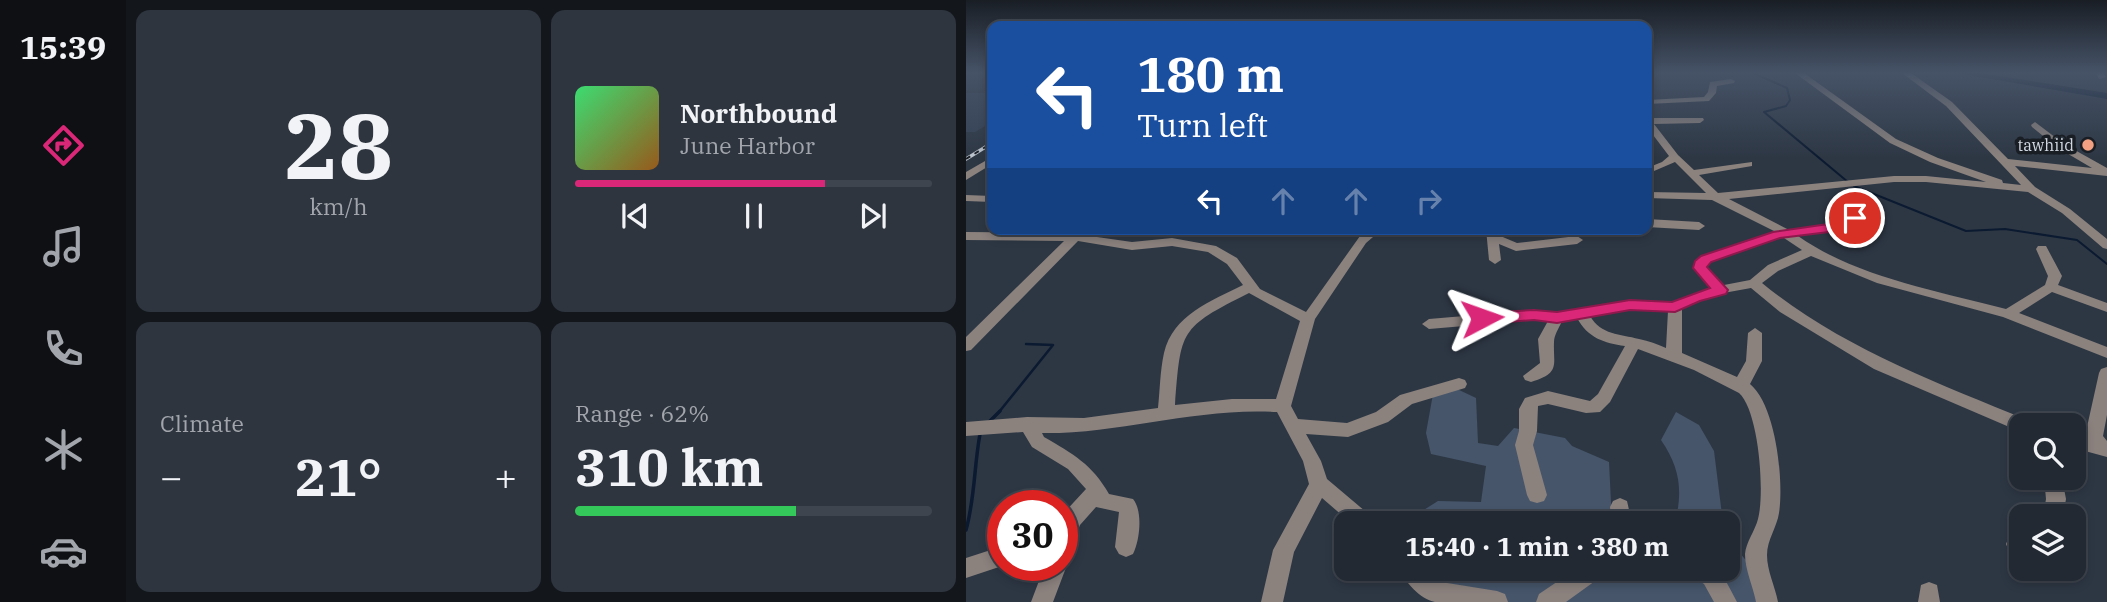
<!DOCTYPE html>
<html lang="en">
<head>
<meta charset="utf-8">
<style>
  :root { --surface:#222933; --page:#2e353f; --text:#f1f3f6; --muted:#a2a6ac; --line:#3f454e; --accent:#db2777 }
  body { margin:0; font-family:"IBM Plex Serif",serif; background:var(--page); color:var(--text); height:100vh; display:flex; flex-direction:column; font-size:26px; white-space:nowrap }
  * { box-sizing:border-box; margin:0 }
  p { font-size:23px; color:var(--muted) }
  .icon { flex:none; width:38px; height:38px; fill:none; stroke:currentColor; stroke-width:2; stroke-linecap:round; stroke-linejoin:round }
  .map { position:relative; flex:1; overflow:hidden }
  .side { display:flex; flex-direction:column; gap:10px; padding:10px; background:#13171c; width:840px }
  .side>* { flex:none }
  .banner { position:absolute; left:21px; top:21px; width:665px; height:214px; border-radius:14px; box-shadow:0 4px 10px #0003,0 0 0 2px var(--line); background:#1a4fa0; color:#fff; overflow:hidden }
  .fabs { position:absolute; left:1043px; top:413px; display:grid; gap:14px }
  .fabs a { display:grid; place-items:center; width:77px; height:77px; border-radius:14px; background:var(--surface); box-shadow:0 4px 10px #0003,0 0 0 2px var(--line); font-size:35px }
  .speed { position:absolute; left:21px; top:490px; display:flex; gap:14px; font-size:35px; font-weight:700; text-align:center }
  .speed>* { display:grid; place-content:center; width:91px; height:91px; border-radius:50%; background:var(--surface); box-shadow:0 4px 10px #0003,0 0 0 2px var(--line); line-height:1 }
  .speed .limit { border:10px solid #d22; background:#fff; color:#111 }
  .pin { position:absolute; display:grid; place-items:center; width:60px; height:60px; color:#fff; margin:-30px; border:4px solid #fff; border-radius:50%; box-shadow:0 2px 7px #0007 }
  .me { position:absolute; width:77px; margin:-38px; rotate:86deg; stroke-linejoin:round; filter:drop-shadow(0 0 5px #0008) }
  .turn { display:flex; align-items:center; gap:24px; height:147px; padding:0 35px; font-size:32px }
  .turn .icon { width:91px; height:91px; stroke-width:2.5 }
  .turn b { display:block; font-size:49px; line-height:60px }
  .lanes { display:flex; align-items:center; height:66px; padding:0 35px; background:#0003; justify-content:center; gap:35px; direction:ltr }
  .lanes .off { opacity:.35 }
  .big { font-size:52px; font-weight:700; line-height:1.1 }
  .side .widget { flex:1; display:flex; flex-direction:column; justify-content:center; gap:10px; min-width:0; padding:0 24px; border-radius:14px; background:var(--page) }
  .side .dial { align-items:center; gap:0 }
  .dial b { font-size:91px; line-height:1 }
  .song { display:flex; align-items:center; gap:21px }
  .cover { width:84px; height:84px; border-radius:10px; background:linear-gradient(135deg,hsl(140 70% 55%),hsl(30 70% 35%)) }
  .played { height:7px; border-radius:4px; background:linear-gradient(90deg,var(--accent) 70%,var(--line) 70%) }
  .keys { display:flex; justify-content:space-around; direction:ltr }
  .heat { display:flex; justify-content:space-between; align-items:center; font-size:38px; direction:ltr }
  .charge { height:10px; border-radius:5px; background:linear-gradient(90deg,#34c759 62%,var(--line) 0) }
  .side .tiles { flex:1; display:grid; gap:10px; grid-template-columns:repeat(2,1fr) }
  .trip { position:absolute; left:368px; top:511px; width:406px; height:70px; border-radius:14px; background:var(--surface); box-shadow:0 4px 10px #0003,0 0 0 2px var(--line); font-weight:700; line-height:70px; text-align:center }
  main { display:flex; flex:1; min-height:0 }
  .menu { display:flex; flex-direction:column; width:126px; justify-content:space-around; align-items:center; background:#0e1014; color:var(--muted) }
  .menu .icon { width:49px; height:49px }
  .menu .on { color:var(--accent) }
  .menu b { font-size:32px; color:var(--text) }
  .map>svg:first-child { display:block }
  .built { fill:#344154 }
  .green { fill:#46556a }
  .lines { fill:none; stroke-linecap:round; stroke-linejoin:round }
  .stream-far2 { stroke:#0b1a30; stroke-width:2 }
  .stream-far1 { stroke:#0b1a30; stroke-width:2.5 }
  .stream { stroke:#0b1a30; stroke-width:3.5 }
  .river { fill:#0b1a30; fill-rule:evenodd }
  .minor { fill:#8b827e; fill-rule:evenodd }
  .rail-casing { stroke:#c0c7d0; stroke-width:3.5 }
  .rail { stroke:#191e24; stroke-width:2; stroke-dasharray:5; stroke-linecap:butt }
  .route { fill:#db2777; stroke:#8e194d; stroke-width:2 }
  .poi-dot { fill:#f2a081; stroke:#191e24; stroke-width:2.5 }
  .labels { text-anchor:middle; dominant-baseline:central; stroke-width:7; stroke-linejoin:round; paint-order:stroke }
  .far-poi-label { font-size:16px; fill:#d2d8e1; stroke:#191e24; text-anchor:end }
</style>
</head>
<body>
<main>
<nav class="menu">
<b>15:39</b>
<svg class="icon on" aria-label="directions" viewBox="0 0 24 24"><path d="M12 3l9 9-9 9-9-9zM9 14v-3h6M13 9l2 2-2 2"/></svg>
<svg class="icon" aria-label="music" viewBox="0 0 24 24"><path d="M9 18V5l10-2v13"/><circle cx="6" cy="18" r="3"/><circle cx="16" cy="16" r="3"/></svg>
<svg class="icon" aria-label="phone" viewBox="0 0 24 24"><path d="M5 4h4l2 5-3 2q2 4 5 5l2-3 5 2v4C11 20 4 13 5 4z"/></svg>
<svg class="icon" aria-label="climate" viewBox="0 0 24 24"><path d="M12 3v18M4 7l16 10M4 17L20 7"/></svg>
<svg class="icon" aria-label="car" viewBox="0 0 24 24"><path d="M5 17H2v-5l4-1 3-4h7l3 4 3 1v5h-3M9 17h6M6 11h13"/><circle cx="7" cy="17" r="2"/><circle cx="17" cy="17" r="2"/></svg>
</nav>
<section class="side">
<div class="tiles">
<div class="widget dial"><b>28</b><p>km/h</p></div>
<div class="widget">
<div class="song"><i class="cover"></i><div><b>Northbound</b><p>June Harbor</p></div></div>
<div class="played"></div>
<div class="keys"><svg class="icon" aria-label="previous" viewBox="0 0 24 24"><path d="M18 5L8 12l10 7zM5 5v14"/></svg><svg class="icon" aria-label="pause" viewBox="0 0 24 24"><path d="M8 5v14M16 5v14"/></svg><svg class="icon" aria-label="next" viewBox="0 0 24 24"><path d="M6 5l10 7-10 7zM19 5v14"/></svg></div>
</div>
<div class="widget"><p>Climate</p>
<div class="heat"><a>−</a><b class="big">21°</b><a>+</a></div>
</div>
<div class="widget"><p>Range · 62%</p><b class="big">310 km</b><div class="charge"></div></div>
</div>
</section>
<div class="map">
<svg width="1141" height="602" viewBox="0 0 1141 602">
  <rect width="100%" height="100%" fill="#2d3744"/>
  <path class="built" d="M 0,93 L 26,93 L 26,122 L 9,132 L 0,132 Z"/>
  <path class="green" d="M 491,389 L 510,398 L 512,443 L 532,446 L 548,428 L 599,438 L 606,446 L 643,462 L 646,523 L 437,523 L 472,501 L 515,502 L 520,466 L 465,454 L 460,433 L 467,394 Z
    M 710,412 L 733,425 L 748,451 L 757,523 L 709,523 C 717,490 714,468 695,440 Z
    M 761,537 L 791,574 L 797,602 L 500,602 L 458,591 L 437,569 L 761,569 Z"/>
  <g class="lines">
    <path class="stream-far2" d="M 787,73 L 821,88 L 824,100 L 820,106 L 798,112 L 882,182
      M 888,186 L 1000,231 L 1039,229 L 1111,240 L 1141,264"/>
    <path class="stream-far1" d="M 33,412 L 87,345 L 60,344"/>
    <path class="stream" d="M 22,423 L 34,411
      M 0,530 C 9,498 8,466 14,434"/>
    <path class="river" d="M 991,73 L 1014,73 L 1141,93 L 1141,99 Z"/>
    <path class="minor" d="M 829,73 L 838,73 L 930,139 L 972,158 L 1036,180 L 1037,183 L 1055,185 L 980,106 L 936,73 L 945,73 L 986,102 L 1042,159 L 1126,168 L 1092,148 L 1066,127 L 1065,125 L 1069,122 L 1098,144 L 1141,168 L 1141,176 L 1049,166 L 1069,187 L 1104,209 L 1141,239 L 1141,249 L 1137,248 L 1096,213 L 1062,192 L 960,182 L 928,182 L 763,199 L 823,230 L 863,225 L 868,219 L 889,215 L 913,221 L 913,225 C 900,227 890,221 876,224 L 871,231 L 832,236 C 890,277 972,291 1040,309 L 1079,285 L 1082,276 L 1070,249 L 1072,246 L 1080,246 L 1096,276 L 1092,285 L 1141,303 L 1141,312 L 1086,292 L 1053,313 L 1141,347 L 1141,358 L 1037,317 L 911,283 L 845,256 L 812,271 L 796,283 C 874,347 969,382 1061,420 L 1064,425 L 1055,425 L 1055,432 L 908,369 L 814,312 L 785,288 L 752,294 L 716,309 L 716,353 L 771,377 L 780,361 L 782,333 L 789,328 L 796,333 L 796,361 L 784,384 C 810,405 818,481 813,513 C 811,527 801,540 801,555 C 801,571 809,586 812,602 L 790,602 C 787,586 779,570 779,554 C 780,542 789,531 792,519 C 799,493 793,411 773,393 L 728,370 L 672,349 L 644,402 L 634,412 L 620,413 L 582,404 L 572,406 L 571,431 L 567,445 L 581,495 L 578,501 L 571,503 L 564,501 L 561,495 L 549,445 L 553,431 L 553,409 L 559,398 L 582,391 L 624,401 L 632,394 L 659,346 C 638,343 622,338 611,318 L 596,321 C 593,328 588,335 588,342 C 587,365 595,373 565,382 L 559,380 L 557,376 L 574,363 L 572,339 L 582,321 L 568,320 L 463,329 L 456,324 L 463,319 L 568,310 L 591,312 L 665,301 L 707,303 L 745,288 L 727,268 L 728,264 L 735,256 L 810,232 L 746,200 L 681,198 L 681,192 L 740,193 L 709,162 L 681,174 L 681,168 L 696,162 L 703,156 L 681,127 L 681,118 L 737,118 L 738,120 L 734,123 L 688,124 L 712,155 L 728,170 L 786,162 L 786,166 L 733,175 L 752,193 L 928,176 L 960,176 L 1020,182 L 964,162 L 924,143 ZM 814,238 L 818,238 L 836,250 L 802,265 L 784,280 L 758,285 L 741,267 L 745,262 ZM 665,309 L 702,311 L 700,348 C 691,344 683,341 673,339 C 654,334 635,335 624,316 Z
      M 1130,73 L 1137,73 L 1140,77 L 1133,79 Z
      M 765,79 L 769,81 L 768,83 L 751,86 L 750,93 L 743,101 L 681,104 L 681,100 L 738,97 L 742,92 L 744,82 Z
      M 26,157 L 26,164 L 0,180 L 0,172 Z
      M 0,195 L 26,196 L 26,202 L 0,201 Z
      M 681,219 L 733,222 L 739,226 L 733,230 L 681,227 Z
      M 363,229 L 421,229 L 407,237 L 400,243 L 349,319 L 325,406 L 332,419 L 381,423 L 410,412 L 434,395 L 493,378 L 499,380 L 501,384 L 499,388 L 446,404 L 422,422 L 382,437 L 340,434 L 355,461 L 361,479 L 406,517 L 409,523 L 385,523 L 356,498 L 328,552 L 317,602 L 295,602 L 307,550 L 343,484 L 337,461 L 311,412 C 231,407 155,434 76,433 L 78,437 C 107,454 126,464 143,494 L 167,499 C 177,511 174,540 167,554 L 160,557 L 153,554 L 149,547 L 153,512 L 130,507 L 114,525 L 103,554 L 96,557 L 96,515 L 120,489 L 102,469 L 66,447 L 57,432 L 0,436 L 0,422 L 61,417 L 118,418 L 192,408 C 194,390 194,371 198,353 C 207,315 245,301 277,285 L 261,264 L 242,252 L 206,246 L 166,250 L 112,241 L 5,350 L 0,351 L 0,337 L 98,241 L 0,240 L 0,232 L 106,233 L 111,231 L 117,235 L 166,242 L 206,238 L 250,246 L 271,258 L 294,289 L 340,312 L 394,236 L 369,233 ZM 283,293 L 334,321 L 310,399 L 266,399 L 209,405 C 215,330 213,328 283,293 Z
      M 520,229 L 530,229 L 532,235 L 551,243 L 611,236 L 617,240 L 611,244 L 550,251 L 533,244 L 535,260 L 529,264 L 523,260 Z
      M 1141,367 L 1141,415 L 1137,436 L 1141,441 L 1141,457 L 1108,448 L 1108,434 L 1119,436 L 1133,373 L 1135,369 Z
      M 1078,478 L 1096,478 L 1100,499 L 1097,516 L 1077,516 L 1080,499 Z
      M 654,498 L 661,501 L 666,523 L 646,523 L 644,507 L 647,501 Z
      M 751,511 L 758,514 L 760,523 L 740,523 L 744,514 Z
      M 1055,531 L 1055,552 L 1050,554 L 1043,551 L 1040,544 L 1043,537 Z
      M 37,546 L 37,565 L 39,565 L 0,578 L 0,558 Z
      M 96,557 L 101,565 L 87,602 L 65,602 L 79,565 L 96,565 Z
      M 433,569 L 459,569 L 475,582 L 531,591 L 539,594 L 542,602 C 522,602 488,602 469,602 C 454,599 439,582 433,569 Z
      M 610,569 L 639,569 L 636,576 L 600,602 L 570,602 L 573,594 Z
      M 723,569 L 754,570 L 771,602 L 748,602 L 738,584 L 726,576 Z
      M 963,582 L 971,585 L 974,602 L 952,602 L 955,585 Z"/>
    <defs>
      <path id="rail" d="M 0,159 L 26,143"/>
    </defs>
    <use href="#rail" class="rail-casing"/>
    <use href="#rail" class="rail"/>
  </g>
  <linearGradient id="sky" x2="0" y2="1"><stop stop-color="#191e25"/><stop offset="0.46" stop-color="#465367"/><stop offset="1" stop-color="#465367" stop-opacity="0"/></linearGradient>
  <rect width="1141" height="158" fill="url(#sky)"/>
  <path class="route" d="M 889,214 L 895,218 L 893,221 L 877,224 L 871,231 L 814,238 L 745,262 L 741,267 L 762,290 L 760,294 L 734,301 L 709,312 L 664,310 L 591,323 L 568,320 L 516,324 L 508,318 L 516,313 L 568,310 L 591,312 L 664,300 L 706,302 L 744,288 L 727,268 L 729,261 L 735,256 L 807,232 L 862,224 L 867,218 Z"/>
  <circle class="poi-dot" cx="1122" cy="145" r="7"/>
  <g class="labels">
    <g class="far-poi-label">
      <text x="1108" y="145">tawhiid</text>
    </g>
  </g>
</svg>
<div class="fabs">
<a><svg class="icon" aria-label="search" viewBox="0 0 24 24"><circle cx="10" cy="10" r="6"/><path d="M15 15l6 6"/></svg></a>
<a><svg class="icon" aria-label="layers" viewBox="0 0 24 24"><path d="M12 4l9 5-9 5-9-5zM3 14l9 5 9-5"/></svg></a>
</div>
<div class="speed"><div class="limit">30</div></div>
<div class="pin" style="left:889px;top:218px;background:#d93025"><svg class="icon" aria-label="arrive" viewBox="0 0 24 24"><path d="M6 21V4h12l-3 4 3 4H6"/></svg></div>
<svg class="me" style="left:516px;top:318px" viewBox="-20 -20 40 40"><path d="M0-17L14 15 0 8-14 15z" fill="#db2777" stroke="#fff" stroke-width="4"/></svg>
<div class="trip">15:40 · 1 min · 380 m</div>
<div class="banner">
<div class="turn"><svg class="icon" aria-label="left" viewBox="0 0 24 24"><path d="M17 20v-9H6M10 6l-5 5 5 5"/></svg><div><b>180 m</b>Turn left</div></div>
<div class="lanes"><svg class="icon" aria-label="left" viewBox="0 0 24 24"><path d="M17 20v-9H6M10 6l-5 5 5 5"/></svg><svg class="icon off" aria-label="ahead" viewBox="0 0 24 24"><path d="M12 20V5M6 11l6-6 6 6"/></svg><svg class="icon off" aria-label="ahead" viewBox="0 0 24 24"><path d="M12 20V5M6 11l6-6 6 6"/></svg><svg class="icon off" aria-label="right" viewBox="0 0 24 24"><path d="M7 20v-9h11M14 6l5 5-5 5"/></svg></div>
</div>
</div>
</main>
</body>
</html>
